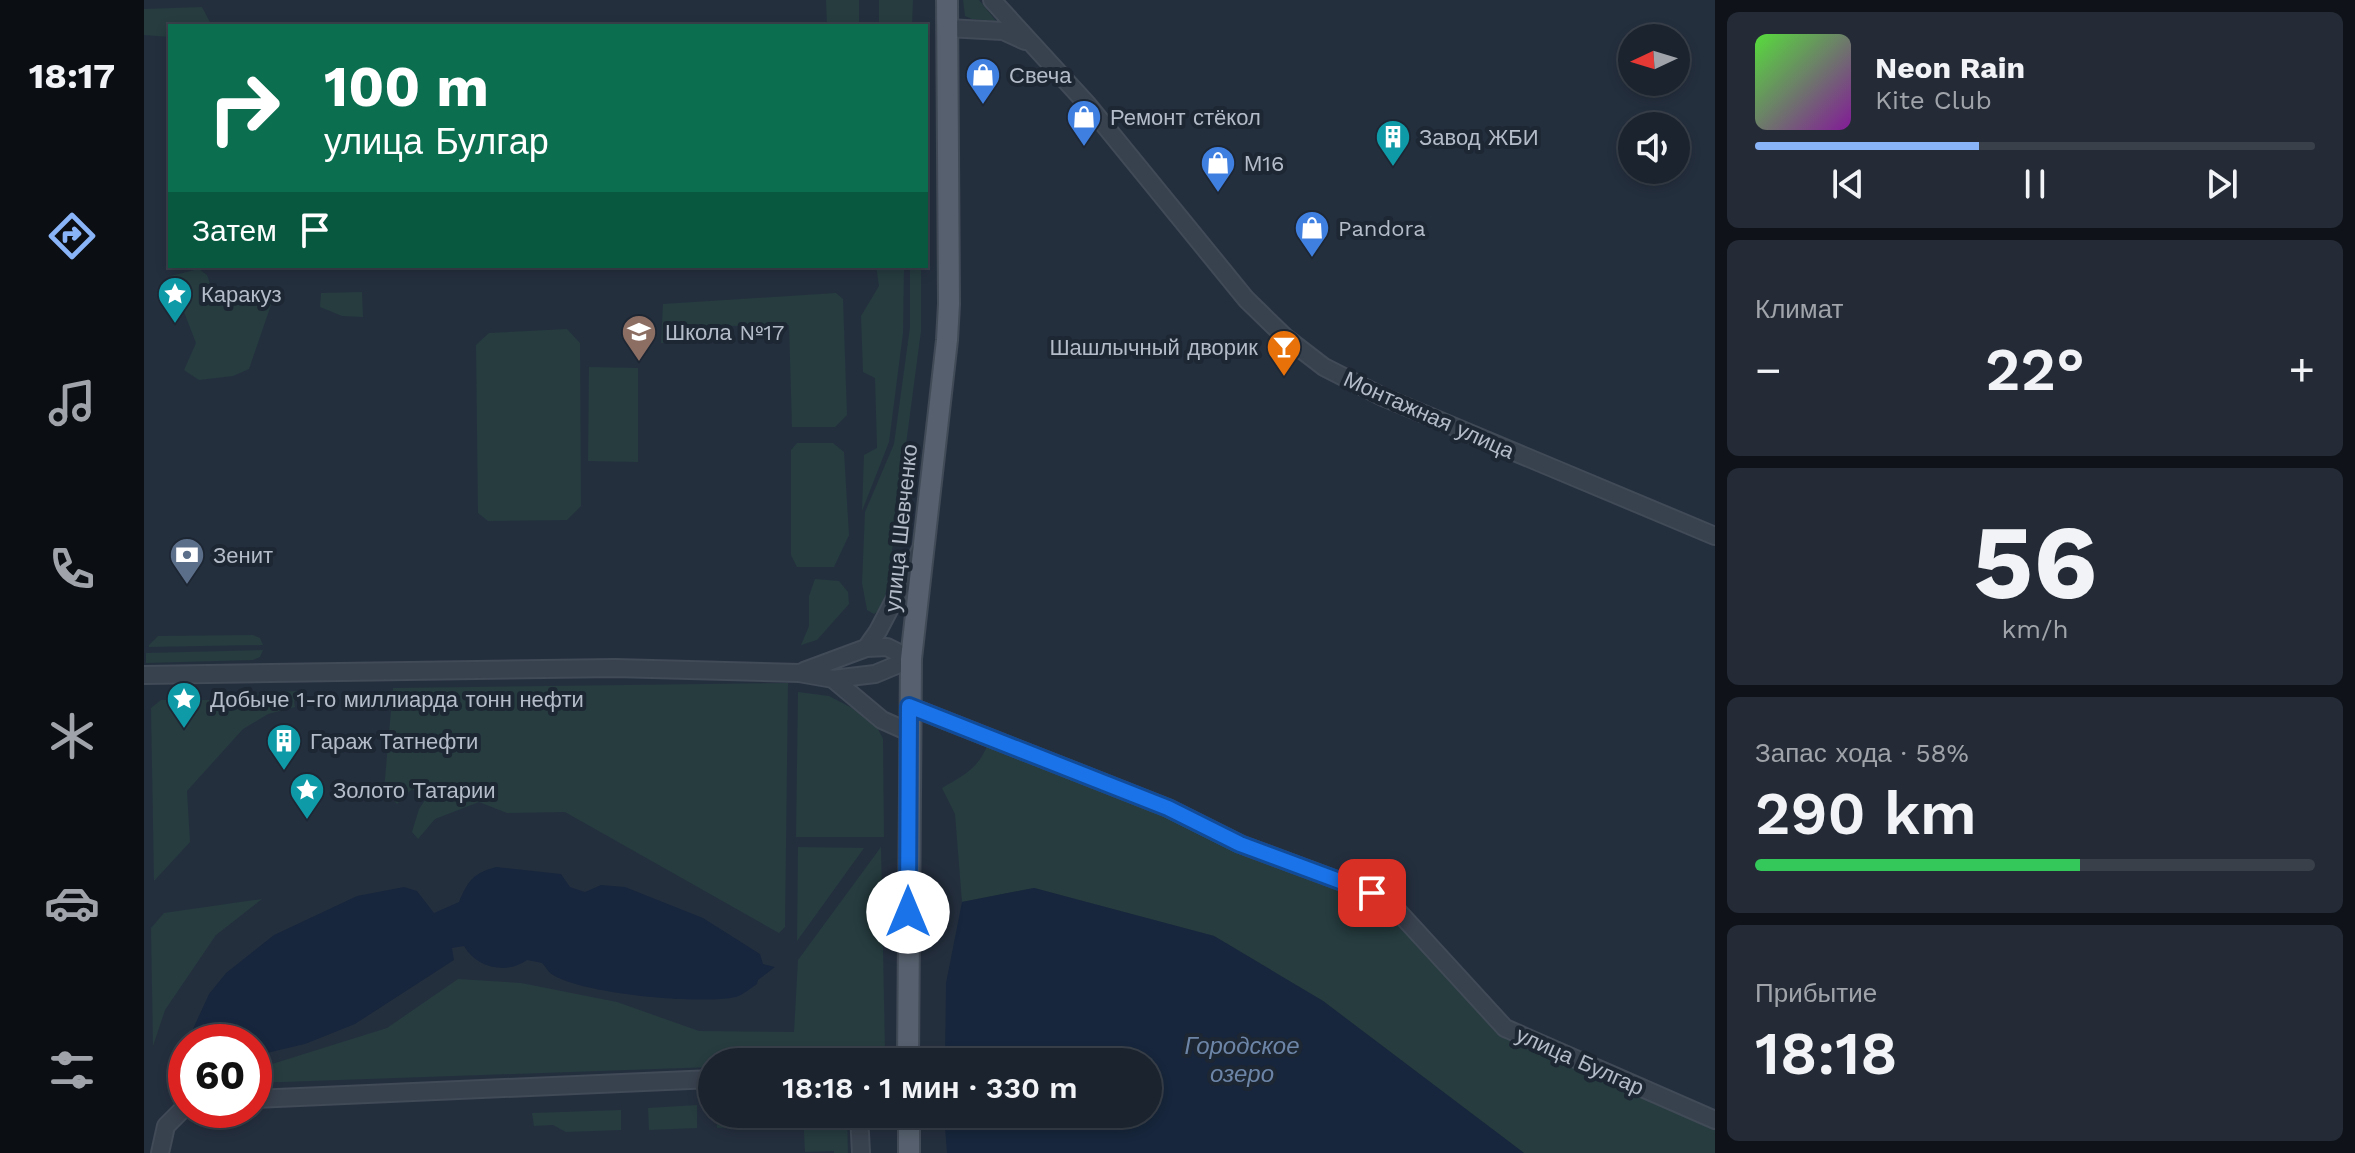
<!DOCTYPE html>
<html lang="ru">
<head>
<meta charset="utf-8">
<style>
  :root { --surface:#1b232e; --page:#242b36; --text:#f1f3f6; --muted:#a0a4aa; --line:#39404a; --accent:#8ab4f8 }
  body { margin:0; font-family:"Work Sans",sans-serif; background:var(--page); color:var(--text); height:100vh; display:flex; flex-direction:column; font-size:30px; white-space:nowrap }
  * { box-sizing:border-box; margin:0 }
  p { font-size:26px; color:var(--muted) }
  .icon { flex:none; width:44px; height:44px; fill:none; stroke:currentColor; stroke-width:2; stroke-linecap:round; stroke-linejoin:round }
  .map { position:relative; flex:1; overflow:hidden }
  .drawer { display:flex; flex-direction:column; gap:12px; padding:12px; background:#0f1319; width:640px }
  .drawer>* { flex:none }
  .banner { position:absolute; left:24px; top:24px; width:760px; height:244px; border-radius:0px; box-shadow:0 4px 12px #0003,0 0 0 2px var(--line); background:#0b6e4f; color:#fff; overflow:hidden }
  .needle { width:52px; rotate:266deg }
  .fabs { position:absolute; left:1474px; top:24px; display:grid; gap:16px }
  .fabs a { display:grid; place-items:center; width:72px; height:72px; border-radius:50%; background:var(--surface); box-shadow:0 4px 12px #0003,0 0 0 2px var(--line); font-size:40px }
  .speed { position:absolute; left:24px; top:1024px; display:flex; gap:16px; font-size:40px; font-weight:700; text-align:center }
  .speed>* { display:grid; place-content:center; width:104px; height:104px; border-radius:50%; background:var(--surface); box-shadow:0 4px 12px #0003,0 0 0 2px var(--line); line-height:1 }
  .speed .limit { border:12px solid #d22; background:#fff; color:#111 }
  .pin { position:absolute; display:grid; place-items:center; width:68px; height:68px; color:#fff; margin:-34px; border-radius:16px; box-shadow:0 4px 12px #0006 }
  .me { position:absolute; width:88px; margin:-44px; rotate:0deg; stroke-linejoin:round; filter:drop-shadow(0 0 6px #0008) }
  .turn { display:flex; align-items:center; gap:28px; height:168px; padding:0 24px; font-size:36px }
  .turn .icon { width:104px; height:104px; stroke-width:2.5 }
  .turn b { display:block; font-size:56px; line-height:68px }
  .then { display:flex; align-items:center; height:76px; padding:0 24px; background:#0003; gap:16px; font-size:30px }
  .big { font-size:60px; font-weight:600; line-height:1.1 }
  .drawer .widget { flex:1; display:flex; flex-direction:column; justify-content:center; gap:12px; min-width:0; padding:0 28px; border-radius:12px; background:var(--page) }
  .drawer .dial { align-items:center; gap:0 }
  .dial b { font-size:104px; line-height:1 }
  .song { display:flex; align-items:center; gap:24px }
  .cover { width:96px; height:96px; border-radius:12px; background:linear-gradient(135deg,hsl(110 70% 55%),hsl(290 70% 35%)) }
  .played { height:8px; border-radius:4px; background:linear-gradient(90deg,var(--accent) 40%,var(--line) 40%) }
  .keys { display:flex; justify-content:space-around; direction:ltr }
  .heat { display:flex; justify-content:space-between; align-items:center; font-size:44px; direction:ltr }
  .charge { height:12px; border-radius:6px; background:linear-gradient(90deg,#34c759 58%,var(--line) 0) }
  .trip { position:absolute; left:554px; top:1048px; width:464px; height:80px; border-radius:40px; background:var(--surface); box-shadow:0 4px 12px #0003,0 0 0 2px var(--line); font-weight:600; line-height:80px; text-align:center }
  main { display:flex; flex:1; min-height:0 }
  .dock { display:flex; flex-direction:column; width:144px; justify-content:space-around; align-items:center; background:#0b0e12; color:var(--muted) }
  .dock .icon { width:56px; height:56px }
  .dock .on { color:var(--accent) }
  .dock b { font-size:36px; color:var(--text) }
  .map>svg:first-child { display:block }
  .green { fill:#263c3f }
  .water { fill:#17263c }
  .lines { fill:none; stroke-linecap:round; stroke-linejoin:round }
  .minor-casing { stroke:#414a57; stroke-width:20 }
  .major-casing { stroke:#414a57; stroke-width:24 }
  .minor { stroke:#38414e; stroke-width:16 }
  .major { stroke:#56606e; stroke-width:20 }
  .route-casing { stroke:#114b97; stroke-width:20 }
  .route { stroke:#1a73e8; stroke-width:14 }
  .labels { text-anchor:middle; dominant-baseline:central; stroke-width:8; stroke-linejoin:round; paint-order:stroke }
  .poi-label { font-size:22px; fill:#b4bcc9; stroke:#1d2633; text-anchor:start }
  .street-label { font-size:22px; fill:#b4bcc9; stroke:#1d2633 }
  .water-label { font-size:24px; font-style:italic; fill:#6d86a8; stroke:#1d2633 }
</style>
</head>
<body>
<main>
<nav class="dock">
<b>18:17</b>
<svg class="icon on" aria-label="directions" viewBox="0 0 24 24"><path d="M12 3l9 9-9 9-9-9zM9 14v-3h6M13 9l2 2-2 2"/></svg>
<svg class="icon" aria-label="music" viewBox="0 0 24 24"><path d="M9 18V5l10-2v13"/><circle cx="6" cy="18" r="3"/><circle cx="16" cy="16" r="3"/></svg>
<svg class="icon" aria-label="phone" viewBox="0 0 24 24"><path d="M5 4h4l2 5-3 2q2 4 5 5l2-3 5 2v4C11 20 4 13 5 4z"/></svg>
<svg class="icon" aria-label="climate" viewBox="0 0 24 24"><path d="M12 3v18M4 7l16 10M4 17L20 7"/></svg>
<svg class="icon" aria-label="car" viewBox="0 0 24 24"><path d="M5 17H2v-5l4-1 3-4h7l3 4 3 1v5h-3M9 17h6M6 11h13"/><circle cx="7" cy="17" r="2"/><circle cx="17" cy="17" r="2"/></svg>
<svg class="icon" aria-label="filters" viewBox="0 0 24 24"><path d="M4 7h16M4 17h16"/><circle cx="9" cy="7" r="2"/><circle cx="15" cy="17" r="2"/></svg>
</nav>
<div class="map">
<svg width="1571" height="1153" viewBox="0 0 1571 1153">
  <rect width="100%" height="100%" fill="#242f3e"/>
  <path class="green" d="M 682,0 L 715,0 L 715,26 L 683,26 Z
    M 735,0 L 769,0 L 768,26 L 735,26 Z
    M 819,0 L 835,0 L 852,21 L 828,19 L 821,16 Z
    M 58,7 L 67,24 L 66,26 L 26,26 L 26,37 L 0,35 L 0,9 Z
    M 732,266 L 760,266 L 759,333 L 745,442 L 718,511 L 720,455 L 733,448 L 731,378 L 719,372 L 717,316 L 735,286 Z
    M 766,266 L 777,266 L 777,331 L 743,588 L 738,608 L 730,614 L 723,610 L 718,583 L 721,512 L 750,444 L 766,327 Z
    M 55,269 L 63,275 L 70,295 L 130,296 L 105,369 L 89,376 L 55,380 L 40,370 L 52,343 L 26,276 Z
    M 218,292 L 219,317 L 198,316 L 176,307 L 177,293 Z
    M 692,293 L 699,299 L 703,415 L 691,427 L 648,427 L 645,325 L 582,326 L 556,343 L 517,343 L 519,304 Z
    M 423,329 L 436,343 L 437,506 L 423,520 L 344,521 L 334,513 L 332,345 L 345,333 Z
    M 445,367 L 494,368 L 494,462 L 444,461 Z
    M 653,443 L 689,443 L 700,452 L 705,535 L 690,567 L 653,567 L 647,555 L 647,450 Z
    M 671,579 L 695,581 L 704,592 L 705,604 L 673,640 L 657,645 L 665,626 L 665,596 Z
    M 109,635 L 116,638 L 119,645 L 5,647 L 5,645 L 14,636 Z
    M 119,650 L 116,657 L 109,660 L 2,663 L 2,653 Z
    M 644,683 L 641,927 L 635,933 L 421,812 L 363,813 L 335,802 L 291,819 L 274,839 L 268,832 L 275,809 L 281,800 L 268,789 L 253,804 L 240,790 L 249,688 Z
    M 157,691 L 158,697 L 150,701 L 151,707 L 124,714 L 99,729 L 43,791 L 46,842 L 10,881 L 7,708 L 17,700 L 91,700 L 119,692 Z
    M 654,692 L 685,696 L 729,719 L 739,739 L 740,837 L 652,837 Z
    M 844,744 L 1006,804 L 1103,850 L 1237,907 L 1353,1030 L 1571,1126 L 1571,1153 L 1380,1153 L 1179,1001 L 1070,936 L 890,888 L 818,902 L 811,814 L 798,788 C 820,775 834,769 844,744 Z
    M 654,847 L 720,848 L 653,941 Z
    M 737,847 L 741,1051 L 733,1061 L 568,1062 L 568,1067 L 110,1083 L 110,1069 L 124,1062 L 128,1064 L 243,1028 L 314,979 L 377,983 L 473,1002 L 555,1031 L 650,1032 L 654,960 Z
    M 118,899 L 72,935 L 21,1010 L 9,1046 L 7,928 L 20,913 Z
    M 553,1105 L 553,1128 L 505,1130 L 504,1108 Z
    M 477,1110 L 477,1130 L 422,1132 L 409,1125 L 390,1126 L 388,1113 Z
    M 572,1114 L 624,1114 L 624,1126 L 573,1128 Z
    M 659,1114 L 703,1114 L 704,1153 L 690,1153 L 690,1151 L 661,1152 Z"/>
  <path class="water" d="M 352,867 L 417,874 L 426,887 L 441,892 L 457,885 L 481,887 L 559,918 L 616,954 L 619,964 L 631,967 L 614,980 L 613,984 C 607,988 599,995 592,997 C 558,1005 433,994 406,973 C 404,971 400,965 398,963 L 383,960 C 363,975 332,968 320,946 L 308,948 L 310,960 L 211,1024 L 161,1044 L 110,1056 L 110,1042 L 43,1042 L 65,994 L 82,973 L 130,935 L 213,896 L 260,887 L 273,891 L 290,913 L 315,902 C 324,880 330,873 352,867 Z
    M 890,888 L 1070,936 L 1179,1001 L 1380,1153 L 803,1153 L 800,1114 L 1004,1114 L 1004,1062 L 801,1062 L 802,983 L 818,902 Z"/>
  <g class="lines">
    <defs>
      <path id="minor" d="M 848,0 L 944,105 L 1102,299 L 1141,337 L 1180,367 L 1239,397 L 1571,536
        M 803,28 L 859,31 L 881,41
        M 722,648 L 734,631 L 777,549
        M 660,671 L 722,648 L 743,647 L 767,659
        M 0,675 L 471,668 L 655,673 L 689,679 L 738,720 L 765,732
        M 689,679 L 731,674 L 767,659
        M 765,706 L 1024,808 L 1096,844 L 1228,893 L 1251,908 L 1361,1028 L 1571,1120
        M 110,1099 L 568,1079
        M 715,1114 L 717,1153
        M 16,1153 L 22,1126 L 42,1106"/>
      <path id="major" d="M 764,1062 L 767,659 L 803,340 L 805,304 L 803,0
        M 765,1114 L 765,1153"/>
    </defs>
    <use href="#minor" class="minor-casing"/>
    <use href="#major" class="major-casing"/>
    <use href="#minor" class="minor"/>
    <use href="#major" class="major"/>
  </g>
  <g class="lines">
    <defs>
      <path id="route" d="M 764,912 L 765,706 L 1024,808 L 1096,844 L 1228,893"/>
    </defs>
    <use href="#route" class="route-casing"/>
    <use href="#route" class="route"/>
  </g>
  <defs>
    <symbol id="shop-pin" viewBox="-11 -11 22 30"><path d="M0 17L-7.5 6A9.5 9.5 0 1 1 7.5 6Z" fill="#3f7fe0" stroke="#1d2633"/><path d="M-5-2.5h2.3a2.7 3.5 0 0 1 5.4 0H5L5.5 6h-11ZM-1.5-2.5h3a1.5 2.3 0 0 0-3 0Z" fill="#fff"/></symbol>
    <symbol id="building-pin" viewBox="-11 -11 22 30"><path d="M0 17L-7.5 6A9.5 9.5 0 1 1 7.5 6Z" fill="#0f9aa8" stroke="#1d2633"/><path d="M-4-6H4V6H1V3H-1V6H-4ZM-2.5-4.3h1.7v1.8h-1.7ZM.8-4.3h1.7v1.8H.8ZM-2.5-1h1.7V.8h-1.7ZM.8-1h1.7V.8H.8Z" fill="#fff"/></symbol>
    <symbol id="sight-pin" viewBox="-11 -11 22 30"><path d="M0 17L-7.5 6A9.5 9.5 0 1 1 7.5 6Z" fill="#0f9aa8" stroke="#1d2633"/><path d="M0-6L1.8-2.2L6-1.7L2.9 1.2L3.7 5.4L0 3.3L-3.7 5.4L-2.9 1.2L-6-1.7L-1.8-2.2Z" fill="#fff"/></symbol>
    <symbol id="school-pin" viewBox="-11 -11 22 30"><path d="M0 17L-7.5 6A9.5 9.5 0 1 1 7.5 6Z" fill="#8d6e63" stroke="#1d2633"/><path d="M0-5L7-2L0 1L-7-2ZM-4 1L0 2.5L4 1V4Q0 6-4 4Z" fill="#fff"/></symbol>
    <symbol id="bar-pin" viewBox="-11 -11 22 30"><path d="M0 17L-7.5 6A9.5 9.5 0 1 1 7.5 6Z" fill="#e8710a" stroke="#1d2633"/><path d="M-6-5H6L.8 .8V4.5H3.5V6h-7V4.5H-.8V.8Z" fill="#fff"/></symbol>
    <symbol id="bank-pin" viewBox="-11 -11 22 30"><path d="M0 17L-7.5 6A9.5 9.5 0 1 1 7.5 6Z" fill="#5c6f8a" stroke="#1d2633"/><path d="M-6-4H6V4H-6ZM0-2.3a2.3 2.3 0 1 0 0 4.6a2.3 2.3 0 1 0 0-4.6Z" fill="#fff"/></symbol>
  </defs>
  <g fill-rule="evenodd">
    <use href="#shop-pin" x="819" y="55" width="40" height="54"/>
    <use href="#shop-pin" x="920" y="97" width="40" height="54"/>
    <use href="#building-pin" x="1229" y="117" width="40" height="54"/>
    <use href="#shop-pin" x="1054" y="143" width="40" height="54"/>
    <use href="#shop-pin" x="1148" y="208" width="40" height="54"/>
    <use href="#sight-pin" x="11" y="274" width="40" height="54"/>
    <use href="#school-pin" x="475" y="312" width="40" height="54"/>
    <use href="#bar-pin" x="1120" y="327" width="40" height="54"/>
    <use href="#bank-pin" x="23" y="535" width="40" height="54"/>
    <use href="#sight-pin" x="20" y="679" width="40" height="54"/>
    <use href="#building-pin" x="120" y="721" width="40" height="54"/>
    <use href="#sight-pin" x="143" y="770" width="40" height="54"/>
  </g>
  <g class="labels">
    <g class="poi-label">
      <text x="865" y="75">Свеча</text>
      <text x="966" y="117">Ремонт стёкол</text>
      <text x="1275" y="137">Завод ЖБИ</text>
      <text x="1100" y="163">М16</text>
      <text x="1194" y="228">Pandora</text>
      <text x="57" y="294">Каракуз</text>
      <text x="521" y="332">Школа №17</text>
      <text x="1114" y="347" text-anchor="end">Шашлычный дворик</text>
      <text x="69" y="555">Зенит</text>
      <text x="66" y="699">Добыче 1-го миллиарда тонн нефти</text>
      <text x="166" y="741">Гараж Татнефти</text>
      <text x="189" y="790">Золото Татарии</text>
    </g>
    <g class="street-label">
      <text transform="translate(1285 415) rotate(24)">Монтажная улица</text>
      <text transform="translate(757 528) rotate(-84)">улица Шевченко</text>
      <text transform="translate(1436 1061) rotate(24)">улица Булгар</text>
    </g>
    <g class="water-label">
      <text x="1098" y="1046">Городское<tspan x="1098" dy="28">озеро</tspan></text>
    </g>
  </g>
</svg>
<div class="fabs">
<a><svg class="needle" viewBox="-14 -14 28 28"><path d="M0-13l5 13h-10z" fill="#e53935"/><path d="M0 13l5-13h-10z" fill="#a0a4aa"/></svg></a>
<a><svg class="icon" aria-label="sound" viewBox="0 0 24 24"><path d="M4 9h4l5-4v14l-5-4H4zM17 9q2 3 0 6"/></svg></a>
</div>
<div class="speed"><div class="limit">60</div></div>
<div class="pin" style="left:1228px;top:893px;background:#d93025"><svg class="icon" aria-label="arrive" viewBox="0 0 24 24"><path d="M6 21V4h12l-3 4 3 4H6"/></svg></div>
<svg class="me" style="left:764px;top:912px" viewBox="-20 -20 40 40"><circle r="19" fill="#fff"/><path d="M0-13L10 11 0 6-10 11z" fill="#1a73e8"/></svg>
<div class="trip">18:18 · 1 мин · 330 m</div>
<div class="banner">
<div class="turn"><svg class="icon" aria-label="right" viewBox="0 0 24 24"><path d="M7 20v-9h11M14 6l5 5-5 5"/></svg><div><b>100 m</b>улица Булгар</div></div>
<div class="then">Затем<svg class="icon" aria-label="arrive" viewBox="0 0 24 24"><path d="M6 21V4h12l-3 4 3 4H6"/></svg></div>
</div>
</div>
<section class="drawer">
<div class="widget">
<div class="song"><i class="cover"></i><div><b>Neon Rain</b><p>Kite Club</p></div></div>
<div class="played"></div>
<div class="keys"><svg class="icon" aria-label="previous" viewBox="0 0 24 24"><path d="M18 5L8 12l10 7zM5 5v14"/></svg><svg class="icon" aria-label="pause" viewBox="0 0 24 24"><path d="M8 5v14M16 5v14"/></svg><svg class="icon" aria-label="next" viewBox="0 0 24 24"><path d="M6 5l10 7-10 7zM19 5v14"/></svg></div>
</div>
<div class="widget"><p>Климат</p>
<div class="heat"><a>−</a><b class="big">22°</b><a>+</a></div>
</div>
<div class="widget dial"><b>56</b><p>km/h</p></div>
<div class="widget"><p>Запас хода · 58%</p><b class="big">290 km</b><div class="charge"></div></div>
<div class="widget"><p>Прибытие</p><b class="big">18:18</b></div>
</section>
</main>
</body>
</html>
